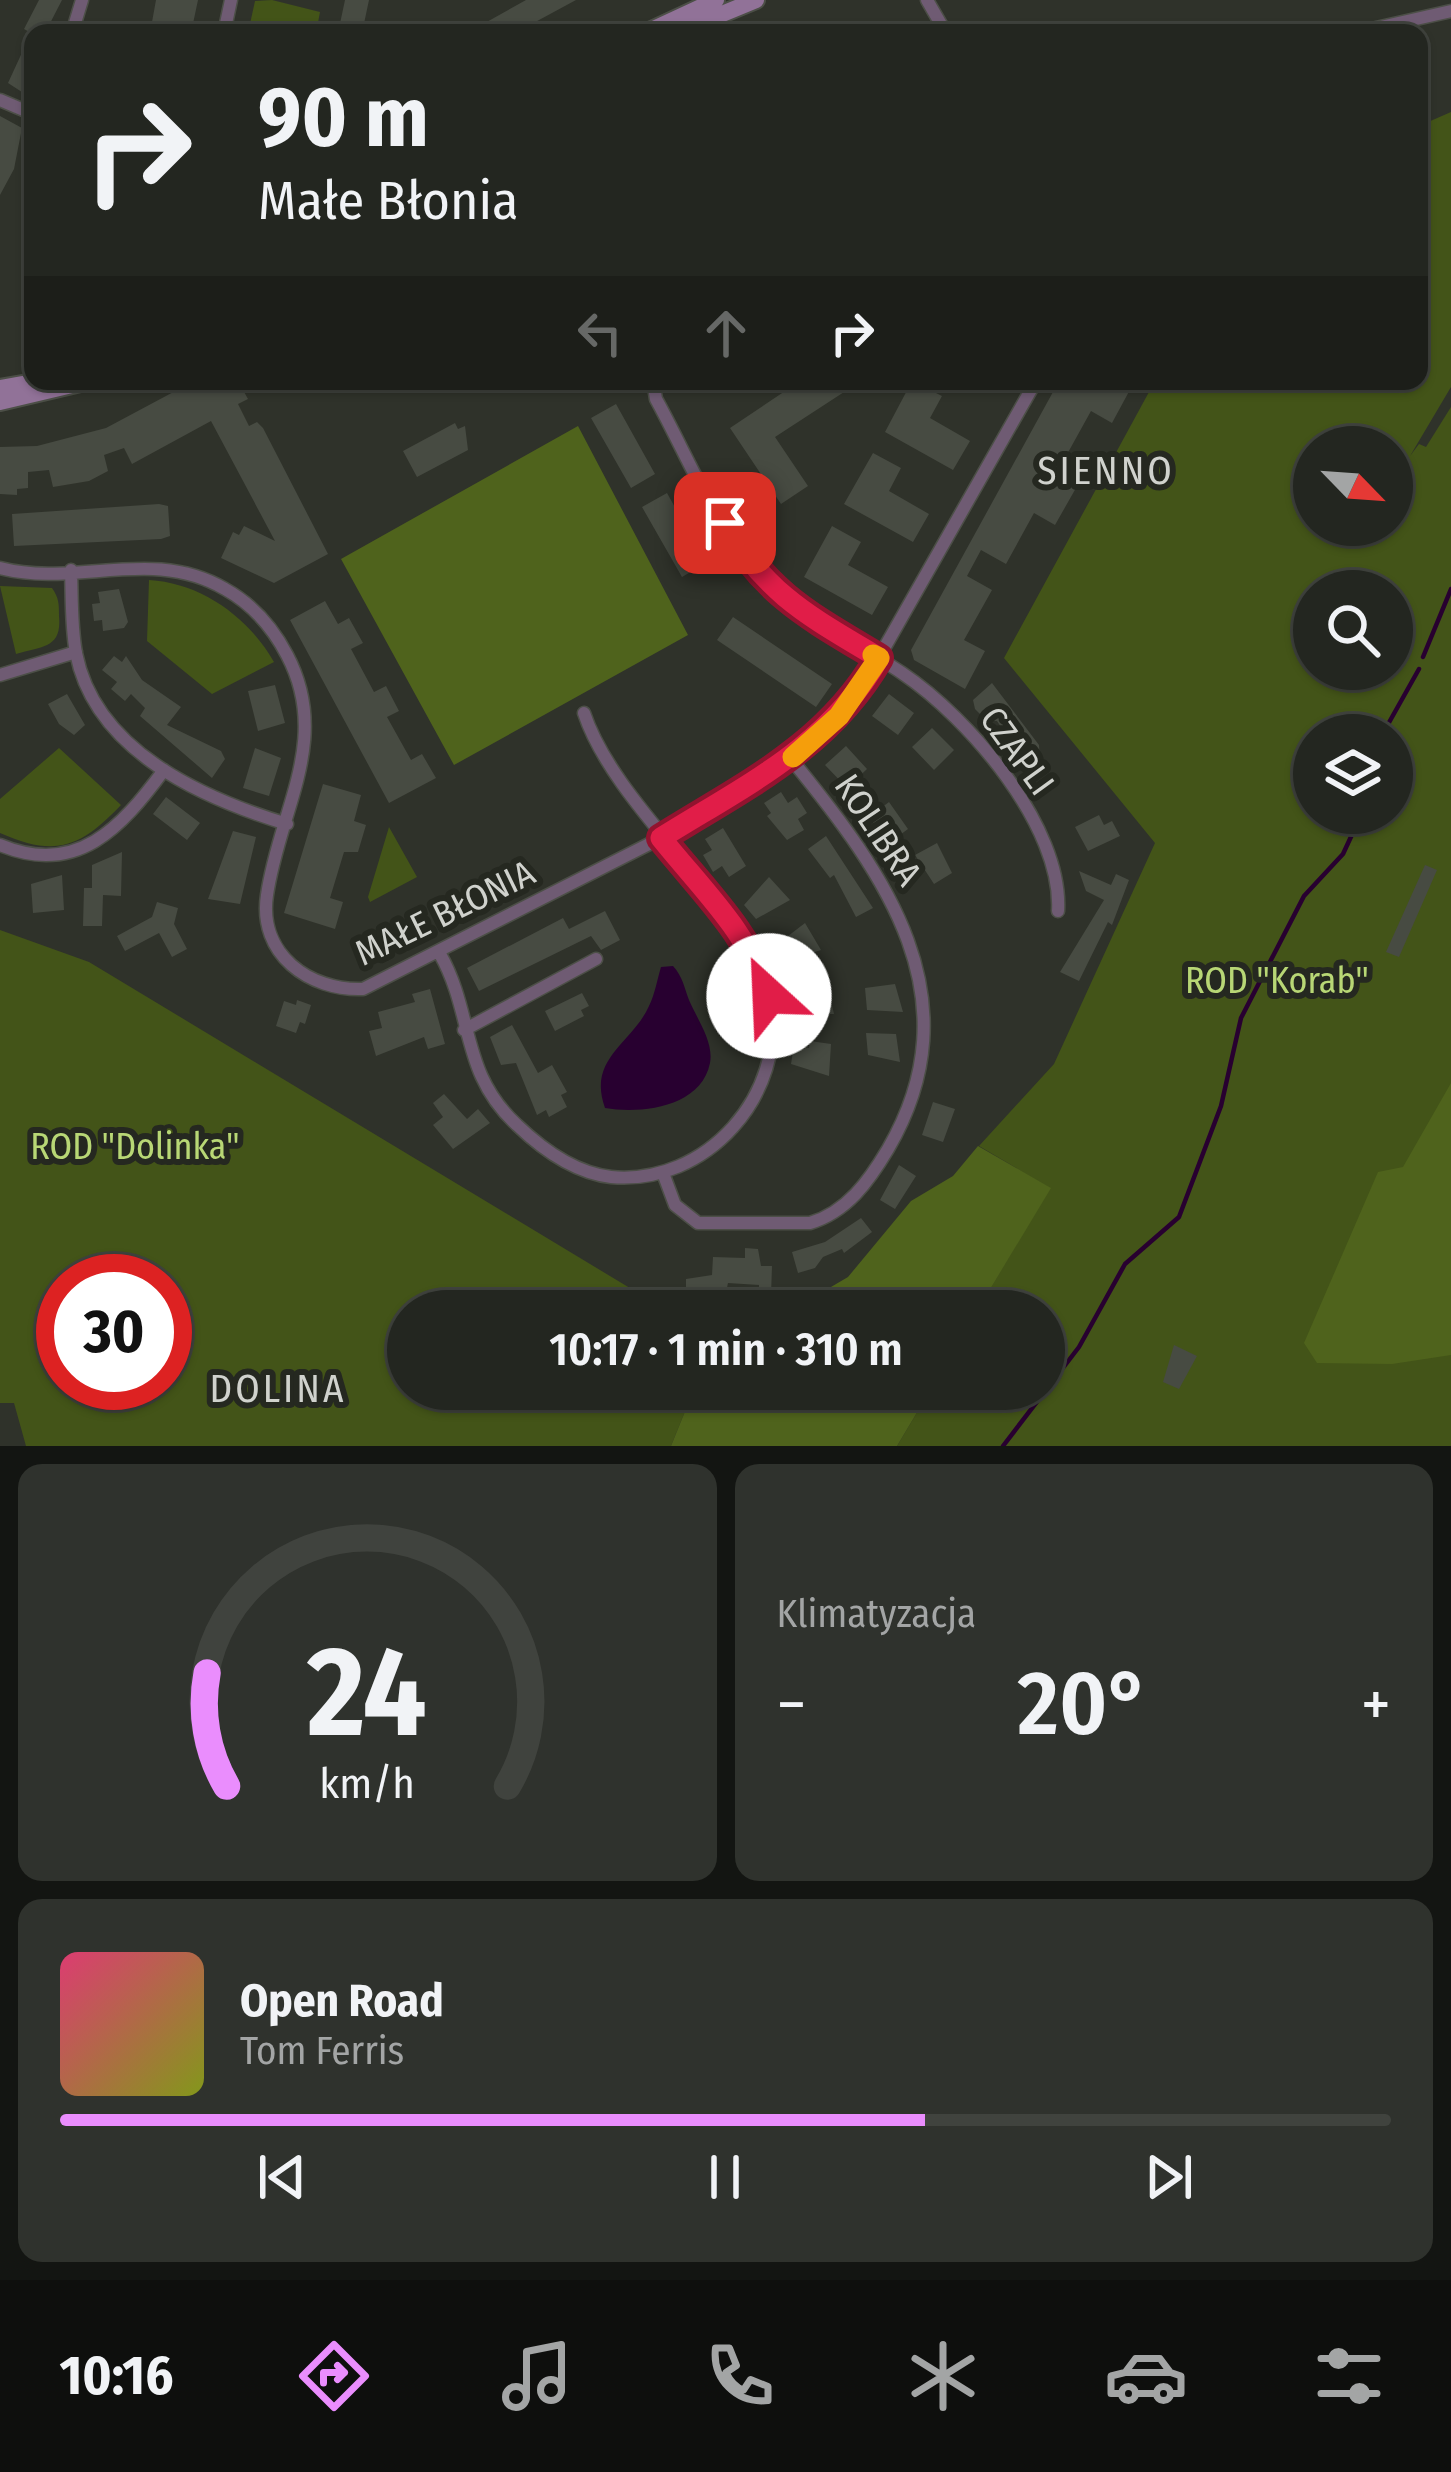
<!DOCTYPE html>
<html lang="pl">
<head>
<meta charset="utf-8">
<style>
  :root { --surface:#232620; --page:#2f322d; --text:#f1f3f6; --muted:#a3a5a5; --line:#40433e; --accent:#ea8dfd }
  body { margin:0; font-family:"Fira Sans Condensed",sans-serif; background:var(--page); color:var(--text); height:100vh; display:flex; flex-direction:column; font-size:45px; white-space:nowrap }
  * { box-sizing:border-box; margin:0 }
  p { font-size:39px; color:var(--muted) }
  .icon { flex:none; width:66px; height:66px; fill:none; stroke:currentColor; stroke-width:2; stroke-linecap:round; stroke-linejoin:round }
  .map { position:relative; height:1446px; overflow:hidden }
  .details { display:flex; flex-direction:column; gap:18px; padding:18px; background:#131512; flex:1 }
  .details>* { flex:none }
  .top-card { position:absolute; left:24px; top:24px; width:1404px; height:366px; border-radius:24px; box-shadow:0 3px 9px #0004,0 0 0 3px var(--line); background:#232620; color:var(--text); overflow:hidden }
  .needle { width:78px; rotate:115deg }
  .fabs { position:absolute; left:1293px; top:426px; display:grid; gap:24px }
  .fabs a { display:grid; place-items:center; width:120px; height:120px; border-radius:50%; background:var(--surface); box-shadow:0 3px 9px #0004,0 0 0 3px var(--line); font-size:60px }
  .speed { position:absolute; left:36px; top:1254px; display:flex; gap:24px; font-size:60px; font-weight:700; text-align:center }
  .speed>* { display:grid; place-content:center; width:156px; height:156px; border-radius:50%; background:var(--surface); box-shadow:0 3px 9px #0004,0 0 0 3px var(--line); line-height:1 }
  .speed .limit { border:18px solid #d22; background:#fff; color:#111 }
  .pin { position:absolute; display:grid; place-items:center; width:102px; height:102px; color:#fff; margin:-51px; border-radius:24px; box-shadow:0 6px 18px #0006 }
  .me { position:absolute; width:132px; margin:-66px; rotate:335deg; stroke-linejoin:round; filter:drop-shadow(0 0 9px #0008) }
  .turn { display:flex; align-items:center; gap:42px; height:252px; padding:0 36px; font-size:54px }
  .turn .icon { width:156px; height:156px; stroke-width:2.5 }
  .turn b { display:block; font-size:84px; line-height:102px }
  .lanes { display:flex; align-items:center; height:114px; padding:0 36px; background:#0003; justify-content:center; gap:60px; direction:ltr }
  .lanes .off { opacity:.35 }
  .big { font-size:90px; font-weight:600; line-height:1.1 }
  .details .widget { flex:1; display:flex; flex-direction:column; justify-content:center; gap:18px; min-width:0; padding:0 42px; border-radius:24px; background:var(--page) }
  .details .dial { align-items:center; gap:0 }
  .dial svg { height:312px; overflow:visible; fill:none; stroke:var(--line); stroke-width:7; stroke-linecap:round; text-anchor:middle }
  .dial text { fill:var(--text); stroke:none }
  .song { display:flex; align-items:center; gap:36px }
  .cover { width:144px; height:144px; border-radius:18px; background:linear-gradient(135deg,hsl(340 70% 55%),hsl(70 70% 35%)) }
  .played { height:12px; border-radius:6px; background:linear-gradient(90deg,var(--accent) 65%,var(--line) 65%) }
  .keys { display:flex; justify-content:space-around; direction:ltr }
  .heat { display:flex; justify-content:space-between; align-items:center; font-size:66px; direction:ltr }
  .details .tiles { flex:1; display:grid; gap:18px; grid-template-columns:1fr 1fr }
  .widget:last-child { grid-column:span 2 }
  .trip { position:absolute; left:387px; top:1290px; width:678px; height:120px; border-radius:60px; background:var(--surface); box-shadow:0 3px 9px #0004,0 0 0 3px var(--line); font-weight:600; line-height:120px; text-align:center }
  .menu { display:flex; height:192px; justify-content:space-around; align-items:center; background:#0e0f0d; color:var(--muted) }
  .menu .icon { width:84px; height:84px }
  .menu .current { color:var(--accent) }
  .menu b { font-size:54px; color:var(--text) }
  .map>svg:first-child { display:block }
  .green { fill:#435418; fill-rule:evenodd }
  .forest { fill:#4f631c }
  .water { fill:#280030 }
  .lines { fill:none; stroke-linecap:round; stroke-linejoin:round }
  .stream { stroke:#280030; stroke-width:4.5 }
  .building { fill:#474b42 }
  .street-casing { stroke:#4c4f47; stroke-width:15 }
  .secondary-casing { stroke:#4c4f47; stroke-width:20 }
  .street { stroke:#6f5b73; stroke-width:12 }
  .secondary { stroke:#917298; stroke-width:16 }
  .route-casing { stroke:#92132f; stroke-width:30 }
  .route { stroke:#e11d48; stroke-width:21 }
  .slow { stroke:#f59e0b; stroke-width:21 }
  .labels { text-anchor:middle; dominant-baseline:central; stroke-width:12; stroke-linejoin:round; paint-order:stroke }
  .street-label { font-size:36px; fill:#d0d2cd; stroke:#252820 }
  .park-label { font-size:36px; fill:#b8d775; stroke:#252820 }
  .neighbourhood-label { font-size:39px; letter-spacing:3px; fill:#d0d2cd; stroke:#252820 }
</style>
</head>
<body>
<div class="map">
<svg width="1451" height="1446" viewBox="0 0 1451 1446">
  <rect width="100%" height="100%" fill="#2f322a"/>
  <path class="green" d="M 272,0 L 320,12 L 316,33 L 248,33 L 255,1 Z
    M 1451,112 L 1451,387 L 1410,456 L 1419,444 L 1426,447 L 1451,407 L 1451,1446 L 897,1446 L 931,1389 L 1044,1389 L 1044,1311 L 977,1311 L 1050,1188 L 979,1146 L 1054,1064 L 1155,843 L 1004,658 L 1155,381 L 1419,381 L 1419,126 ZM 1314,447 L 1392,447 L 1392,525 L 1314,525 ZM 1314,591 L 1392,591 L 1392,669 L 1314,669 ZM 1314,735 L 1392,735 L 1392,813 L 1314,813 Z
    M 149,580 C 202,583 249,618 274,662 L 212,694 L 147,641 Z
    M 0,586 L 52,588 C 59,598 59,604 59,616 C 62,648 43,646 16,654 Z
    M 59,748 L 121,805 C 81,847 56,858 0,833 L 0,799 Z
    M 389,827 L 417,877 L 370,902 L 368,897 Z
    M 0,930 L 89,962 L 668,1311 L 408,1311 L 408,1389 L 704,1389 L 688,1404 L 671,1446 L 26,1446 L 14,1403 L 0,1403 ZM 63,1281 L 165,1281 L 165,1383 L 63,1383 Z"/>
  <path class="forest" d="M 578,426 L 688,635 L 454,765 L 341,559 Z
    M 1451,1083 L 1451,1355 L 1392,1364 L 1317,1363 L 1304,1343 L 1378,1172 L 1403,1167 Z
    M 978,1146 L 1051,1188 L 977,1311 L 790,1311 L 848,1277 L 911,1201 L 953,1176 Z
    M 704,1389 L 931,1389 L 897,1446 L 671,1446 L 688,1404 Z"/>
  <path class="water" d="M 673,966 C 683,977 684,987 689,1000 C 697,1019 714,1042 710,1063 C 701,1108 640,1114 605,1108 C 587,1058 632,1044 649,1006 C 655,994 657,980 661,967 Z"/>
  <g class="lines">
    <path class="stream" d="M 1423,657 L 1451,589
      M 1382,735 L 1419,669
      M 1003,1446 L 1079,1347 L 1125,1264 L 1179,1217 L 1221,1106 L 1241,1018 L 1304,896 L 1343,854 L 1362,813"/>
  </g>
  <path class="building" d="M 39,0 L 62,0 L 45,33 L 33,33 L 33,88 L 28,96 L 8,83 L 31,33 L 24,29 Z
    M 156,0 L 198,0 L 191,33 L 150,33 Z
    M 345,0 L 369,0 L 362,33 L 338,33 Z
    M 526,0 L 576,0 L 515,33 L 467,33 Z
    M 0,116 L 22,128 L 14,169 L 0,195 Z
    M 194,381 L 238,381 L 248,399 L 238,404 L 249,426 L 257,422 L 263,428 L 328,554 L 274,583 L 221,558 L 233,532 L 239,535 L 244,526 L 275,541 L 211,421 L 132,464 L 124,448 L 104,455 L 108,471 L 89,481 L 53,487 L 49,470 L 28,472 L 28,488 L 17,489 L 17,495 L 0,494 L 0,447 L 37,446 L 106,428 Z
    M 800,381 L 861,381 L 775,437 L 808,486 L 781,504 L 730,428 Z
    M 912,381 L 942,396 L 930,418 L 970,441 L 953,470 L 885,432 Z
    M 1059,381 L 1123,381 L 1132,386 L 1112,423 L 1091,411 L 1055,476 L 1076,488 L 1055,525 L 1034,513 L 1006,564 L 981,550 L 967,576 L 992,590 L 964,640 L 985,651 L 965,689 L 914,660 L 911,650 Z
    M 616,404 L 655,474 L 631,488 L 591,418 Z
    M 455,423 L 458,429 L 465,426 L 468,450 L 417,477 L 403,451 Z
    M 873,453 L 901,468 L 889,491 L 929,514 L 913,542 L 844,504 Z
    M 667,493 L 706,563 L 682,577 L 642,507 Z
    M 159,504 L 168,506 L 170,536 L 161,539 L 14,546 L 12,514 Z
    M 832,526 L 861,542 L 848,565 L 888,587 L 872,615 L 804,577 Z
    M 119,589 L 128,622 L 124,628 L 103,631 L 102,620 L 94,621 L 92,604 L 100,603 L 98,592 Z
    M 325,601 L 338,624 L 349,618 L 363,643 L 351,649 L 374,692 L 386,686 L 399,711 L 387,717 L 411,760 L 422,754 L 436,778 L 389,803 L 290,620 Z
    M 733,617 L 832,684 L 816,707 L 717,640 Z
    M 114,656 L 122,662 L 126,656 L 142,680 L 181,707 L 167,725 L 221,751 L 225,759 L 212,778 L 140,716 L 145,708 L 131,694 L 125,701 L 111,689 L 117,682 L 102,670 Z
    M 992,683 L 1039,745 L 1040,760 L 1029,769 L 997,721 L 986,720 L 975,709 L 973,700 Z
    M 275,685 L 285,723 L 258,731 L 248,691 Z
    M 67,694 L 85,725 L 74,735 L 59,724 L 48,704 Z
    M 889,694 L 914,713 L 898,735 L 872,716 Z
    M 932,728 L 954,750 L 934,770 L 912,747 Z
    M 846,746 L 867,769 L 847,788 L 825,765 Z
    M 255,748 L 281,758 L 269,796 L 243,788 Z
    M 323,784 L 361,795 L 354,821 L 366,825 L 358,852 L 344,852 L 330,898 L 343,902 L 335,929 L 284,913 Z
    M 781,792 L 788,803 L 797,797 L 807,813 L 798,819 L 804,830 L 787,840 L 767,816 L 771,813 L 764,803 Z
    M 166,797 L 200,823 L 187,840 L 153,814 Z
    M 889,802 L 908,829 L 889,843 L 869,817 Z
    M 1099,815 L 1104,825 L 1112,821 L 1120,836 L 1088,851 L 1075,827 Z
    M 723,828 L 746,866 L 729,877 L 722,866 L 713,872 L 703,855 L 712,850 L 705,839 Z
    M 233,831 L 256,837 L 240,904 L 208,899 Z
    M 826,836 L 873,908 L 856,917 L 834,875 L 830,878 L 808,849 Z
    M 937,843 L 952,873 L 934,884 L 915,855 Z
    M 122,852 L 121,896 L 103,895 L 102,926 L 83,926 L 84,888 L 92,888 L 92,865 Z
    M 1425,865 L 1437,870 L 1399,957 L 1386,952 Z
    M 1079,871 L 1111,885 L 1116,874 L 1129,880 L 1112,925 L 1108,922 L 1079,981 L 1060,972 L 1104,900 L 1086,891 Z
    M 62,875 L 64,910 L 33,913 L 31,884 Z
    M 769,877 L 790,900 L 756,919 L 744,905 Z
    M 157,902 L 178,908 L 174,924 L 187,949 L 172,957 L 159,933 L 125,951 L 117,936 L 152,917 Z
    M 605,911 L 620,940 L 601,950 L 591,936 L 479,991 L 467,968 L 563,918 L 569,929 Z
    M 805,923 L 821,950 L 783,962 L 775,946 Z
    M 827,984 L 834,1014 L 794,1014 L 792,995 Z
    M 895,984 L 903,1012 L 867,1010 L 865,988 Z
    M 430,989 L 445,1044 L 428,1049 L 424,1037 L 376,1056 L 369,1031 L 382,1028 L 378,1012 L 415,1002 L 412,994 Z
    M 582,993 L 589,1006 L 581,1010 L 584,1016 L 555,1031 L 545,1011 Z
    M 297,1000 L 311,1005 L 305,1024 L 300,1022 L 296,1033 L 276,1026 L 284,1001 L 296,1005 Z
    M 512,1025 L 538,1073 L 552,1065 L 567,1092 L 561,1095 L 567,1107 L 549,1117 L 546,1110 L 537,1115 L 516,1063 L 501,1065 L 490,1037 Z
    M 866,1033 L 896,1034 L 900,1062 L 868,1055 Z
    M 810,1041 L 831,1044 L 829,1076 L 791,1064 L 794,1045 L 809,1048 Z
    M 444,1094 L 467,1119 L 478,1109 L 490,1123 L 453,1149 L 433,1125 L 443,1117 L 433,1103 Z
    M 933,1102 L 955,1109 L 943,1142 L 922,1135 Z
    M 899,1165 L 916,1176 L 895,1209 L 880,1200 Z
    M 861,1218 L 872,1232 L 844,1253 L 842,1249 L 823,1257 L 815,1268 L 798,1273 L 792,1252 L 825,1242 Z
    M 745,1248 L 758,1249 L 761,1266 L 772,1266 L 771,1296 L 759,1296 L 759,1285 L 728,1283 L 722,1311 L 697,1311 L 698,1299 L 686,1291 L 686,1279 L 712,1275 L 713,1257 L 745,1258 Z
    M 1174,1345 L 1197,1356 L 1179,1389 L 1163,1382 Z"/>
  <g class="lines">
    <defs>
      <path id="street" d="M 927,0 L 946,33
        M 72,33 L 82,0
        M 224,33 L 231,0
        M 1354,33 L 1451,11
        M 0,100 L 33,114
        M 610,381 L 653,381
        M 653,381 L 656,399 C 687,455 720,537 764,582 C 802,621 857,642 902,673 C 969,718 1063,827 1058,911
        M 0,568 C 76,588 152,546 225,589 C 252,604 273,628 287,655 C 332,740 279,810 267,895 C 258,954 309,991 363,989 L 661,838 L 813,741 L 861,689 L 1036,381
        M 71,570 C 72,597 71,626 76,653 C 95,751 202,798 287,824
        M 0,675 L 76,652
        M 0,845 C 77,877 121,828 164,770
        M 440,954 C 474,1014 460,1073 517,1125 C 542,1149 576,1173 611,1177 C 706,1186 788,1094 770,1001 C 752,909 617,812 584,713
        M 464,1030 L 596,959
        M 663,1173 L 675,1205 L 698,1223 L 810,1223 C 847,1212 869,1181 888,1149 C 976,998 885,874 791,759"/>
      <path id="secondary" d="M 645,33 L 716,0
        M 676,33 L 756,0
        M 0,388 L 40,381
        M 0,402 L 89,381"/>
    </defs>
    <use href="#street" class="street-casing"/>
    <use href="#secondary" class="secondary-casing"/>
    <use href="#street" class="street"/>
    <use href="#secondary" class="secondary"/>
  </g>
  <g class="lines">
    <defs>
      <path id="route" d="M 725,523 C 766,595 811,617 879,658 C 828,747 744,786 661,838 C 700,887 751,935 769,996"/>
    </defs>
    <use href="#route" class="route-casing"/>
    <use href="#route" class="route"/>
    <path class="slow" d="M 793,757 L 839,716 L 879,658 L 873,655"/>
  </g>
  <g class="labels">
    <g class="street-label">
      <text transform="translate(1017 751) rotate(54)">CZAPLI</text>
      <text transform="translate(878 830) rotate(56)">KOLIBRA</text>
      <text transform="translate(445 913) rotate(-26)">MAŁE BŁONIA</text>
    </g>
    <g class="park-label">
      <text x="1277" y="981">ROD "Korab"</text>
      <text x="135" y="1147">ROD "Dolinka"</text>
    </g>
    <g class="neighbourhood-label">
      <text x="1106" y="471">SIENNO</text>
      <text x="278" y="1389">DOLINA</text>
    </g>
  </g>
</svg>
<div class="fabs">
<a><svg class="needle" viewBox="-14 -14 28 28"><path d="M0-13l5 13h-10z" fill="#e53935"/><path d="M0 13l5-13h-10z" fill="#a3a5a5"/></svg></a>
<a><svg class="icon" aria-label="search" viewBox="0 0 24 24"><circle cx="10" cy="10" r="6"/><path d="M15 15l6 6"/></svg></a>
<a><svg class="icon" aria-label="layers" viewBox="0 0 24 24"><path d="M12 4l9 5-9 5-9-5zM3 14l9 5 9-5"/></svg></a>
</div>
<div class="speed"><div class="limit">30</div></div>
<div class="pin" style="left:725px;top:523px;background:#d93025"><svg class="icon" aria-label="arrive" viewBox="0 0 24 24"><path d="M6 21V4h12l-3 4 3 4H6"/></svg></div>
<svg class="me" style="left:769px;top:996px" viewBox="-20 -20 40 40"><circle r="19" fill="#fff"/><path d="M0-13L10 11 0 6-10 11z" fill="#e11d48"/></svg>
<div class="trip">10:17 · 1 min · 310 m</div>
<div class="top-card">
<div class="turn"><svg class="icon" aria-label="right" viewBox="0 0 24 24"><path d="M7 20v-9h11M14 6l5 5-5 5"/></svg><div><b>90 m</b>Małe Błonia</div></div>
<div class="lanes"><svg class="icon off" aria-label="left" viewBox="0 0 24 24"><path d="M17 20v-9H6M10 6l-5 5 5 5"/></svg><svg class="icon off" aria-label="ahead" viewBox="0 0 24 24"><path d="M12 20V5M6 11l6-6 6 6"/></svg><svg class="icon" aria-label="right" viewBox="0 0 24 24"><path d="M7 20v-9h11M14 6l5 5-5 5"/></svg></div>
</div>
</div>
<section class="details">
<div class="tiles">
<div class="widget dial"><svg viewBox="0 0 100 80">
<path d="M14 69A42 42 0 1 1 86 69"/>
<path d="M14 69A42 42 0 0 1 9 40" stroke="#ea8dfd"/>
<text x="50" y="56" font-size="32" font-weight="700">24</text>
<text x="50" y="72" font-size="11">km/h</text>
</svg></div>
<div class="widget"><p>Klimatyzacja</p>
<div class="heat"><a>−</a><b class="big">20°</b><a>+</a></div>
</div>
<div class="widget">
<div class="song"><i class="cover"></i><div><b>Open Road</b><p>Tom Ferris</p></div></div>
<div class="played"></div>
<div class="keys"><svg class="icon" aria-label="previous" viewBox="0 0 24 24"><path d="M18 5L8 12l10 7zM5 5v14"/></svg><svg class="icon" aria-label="pause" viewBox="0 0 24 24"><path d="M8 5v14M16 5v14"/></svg><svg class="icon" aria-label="next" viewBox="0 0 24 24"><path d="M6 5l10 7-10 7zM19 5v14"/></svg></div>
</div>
</div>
</section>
<nav class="menu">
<b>10:16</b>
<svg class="icon current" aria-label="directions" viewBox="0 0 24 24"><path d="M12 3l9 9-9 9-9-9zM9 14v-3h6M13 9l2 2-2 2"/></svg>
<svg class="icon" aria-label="music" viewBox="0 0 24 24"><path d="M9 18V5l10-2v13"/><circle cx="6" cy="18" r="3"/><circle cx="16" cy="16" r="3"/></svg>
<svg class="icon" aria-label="phone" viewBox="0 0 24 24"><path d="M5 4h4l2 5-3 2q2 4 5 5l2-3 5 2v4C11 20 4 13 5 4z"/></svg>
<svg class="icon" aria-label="climate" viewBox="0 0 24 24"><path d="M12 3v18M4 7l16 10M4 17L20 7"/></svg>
<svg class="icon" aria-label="car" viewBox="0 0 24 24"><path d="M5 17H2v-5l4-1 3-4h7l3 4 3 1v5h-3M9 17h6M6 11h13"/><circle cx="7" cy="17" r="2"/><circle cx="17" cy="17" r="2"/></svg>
<svg class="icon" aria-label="filters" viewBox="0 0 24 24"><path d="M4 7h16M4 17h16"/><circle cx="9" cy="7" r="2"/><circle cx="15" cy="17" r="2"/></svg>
</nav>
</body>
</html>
